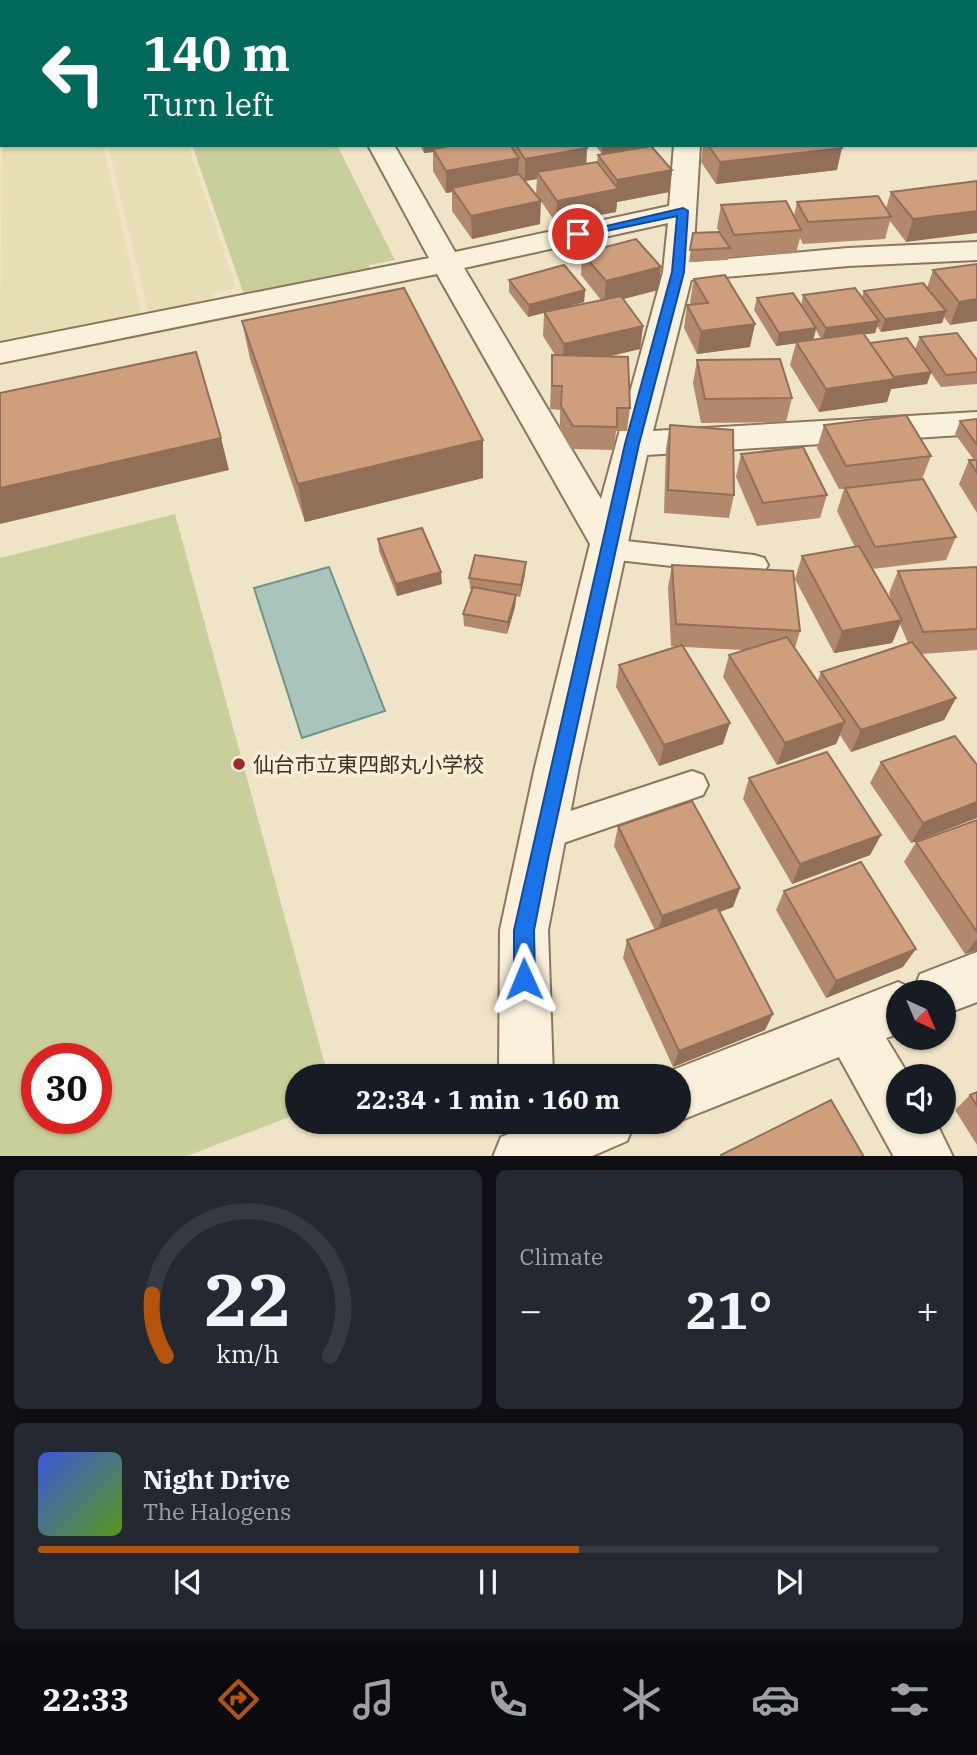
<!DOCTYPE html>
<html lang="en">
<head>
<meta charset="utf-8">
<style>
  :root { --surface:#171b24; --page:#242831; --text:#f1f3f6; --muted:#9ea1a6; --line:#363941; --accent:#b45309 }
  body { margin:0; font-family:"IBM Plex Serif","Noto Sans JP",serif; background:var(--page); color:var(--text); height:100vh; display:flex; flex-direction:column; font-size:26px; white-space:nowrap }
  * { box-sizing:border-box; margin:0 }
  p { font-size:23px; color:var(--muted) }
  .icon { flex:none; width:38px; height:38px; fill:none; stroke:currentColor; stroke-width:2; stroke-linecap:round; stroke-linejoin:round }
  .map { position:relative; height:1156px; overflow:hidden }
  .sheet { display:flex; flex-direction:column; gap:14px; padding:14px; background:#0d0f14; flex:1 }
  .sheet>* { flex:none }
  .top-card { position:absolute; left:0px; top:0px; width:978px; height:147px; box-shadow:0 2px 5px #0004; background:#00695c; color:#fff; overflow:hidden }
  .needle { width:46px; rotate:136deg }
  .controls { position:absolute; left:886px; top:980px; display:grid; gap:14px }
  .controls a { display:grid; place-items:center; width:70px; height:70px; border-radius:50%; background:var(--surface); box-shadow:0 2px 5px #0004; font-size:35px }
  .speed { position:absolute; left:21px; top:1043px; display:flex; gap:14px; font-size:35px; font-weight:700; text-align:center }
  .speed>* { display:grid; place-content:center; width:91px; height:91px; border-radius:50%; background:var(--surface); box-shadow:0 2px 5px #0004; line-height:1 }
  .speed .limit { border:10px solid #d22; background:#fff; color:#111 }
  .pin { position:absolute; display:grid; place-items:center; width:60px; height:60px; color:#fff; margin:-30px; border:4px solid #fff; border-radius:50%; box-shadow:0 2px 7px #0007 }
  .me { position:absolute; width:77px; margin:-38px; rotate:359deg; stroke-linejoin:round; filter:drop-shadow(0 0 5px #0008) }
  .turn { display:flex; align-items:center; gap:24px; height:147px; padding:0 28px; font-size:32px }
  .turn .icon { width:91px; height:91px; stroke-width:2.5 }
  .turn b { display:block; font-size:49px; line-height:60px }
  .big { font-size:52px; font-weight:800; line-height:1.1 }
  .sheet .widget { flex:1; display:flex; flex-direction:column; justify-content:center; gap:10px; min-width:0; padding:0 24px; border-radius:10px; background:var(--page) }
  .sheet .dial { align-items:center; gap:0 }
  .dial svg { height:182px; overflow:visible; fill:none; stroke:var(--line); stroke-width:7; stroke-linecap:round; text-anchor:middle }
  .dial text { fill:var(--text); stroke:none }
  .song { display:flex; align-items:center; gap:21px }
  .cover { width:84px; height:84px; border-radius:10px; background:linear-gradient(135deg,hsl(230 70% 55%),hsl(90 70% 35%)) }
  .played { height:7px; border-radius:4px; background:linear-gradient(90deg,var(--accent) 60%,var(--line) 60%) }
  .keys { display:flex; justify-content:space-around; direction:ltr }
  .heat { display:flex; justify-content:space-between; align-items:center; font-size:38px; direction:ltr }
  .sheet .tiles { flex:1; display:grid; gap:14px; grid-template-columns:1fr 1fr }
  .widget:last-child { grid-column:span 2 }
  .trip { position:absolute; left:285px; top:1064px; width:406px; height:70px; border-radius:35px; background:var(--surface); box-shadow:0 2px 5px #0004; font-weight:800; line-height:70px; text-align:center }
  .tabs { display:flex; height:112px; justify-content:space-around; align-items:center; background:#090b0e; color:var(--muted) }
  .tabs .icon { width:49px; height:49px }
  .tabs .active { color:var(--accent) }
  .tabs b { font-size:32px; color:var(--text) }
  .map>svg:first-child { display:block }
  .farmland { fill:#e6deb5 }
  .green { fill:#c9cf9b; fill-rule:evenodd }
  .water { fill:#a9c4bc; stroke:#6f938a; stroke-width:2 }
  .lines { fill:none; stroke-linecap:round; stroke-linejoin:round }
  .lane-casing { stroke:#8d765c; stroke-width:4 }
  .street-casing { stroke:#8d765c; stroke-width:4 }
  .lane { fill:#faf1dc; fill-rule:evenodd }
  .street { fill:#faf1dc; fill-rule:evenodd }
  .wall { fill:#b2896c; fill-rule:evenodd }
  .shaded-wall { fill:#916f58 }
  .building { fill:#cf9f7d; stroke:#916f58; stroke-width:2 }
  .route { fill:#1a73e8; stroke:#114b97; stroke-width:2 }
  .poi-dot { fill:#9e2a2b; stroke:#f7eed8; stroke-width:2.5 }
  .labels { text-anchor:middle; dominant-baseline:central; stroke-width:7; stroke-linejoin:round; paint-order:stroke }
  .poi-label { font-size:21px; fill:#3d2e20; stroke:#f7eed8; text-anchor:start }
</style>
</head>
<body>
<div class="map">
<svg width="977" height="1157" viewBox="0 0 977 1157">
  <rect width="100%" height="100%" fill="#f0e4c8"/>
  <path class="farmland" d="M 2,134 L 2,145 L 103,145 L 142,316 L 0,346 Z
    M 108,145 L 188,145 L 236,288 L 212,293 L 214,301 L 149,315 Z"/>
  <path class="green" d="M 192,145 L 337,145 L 395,260 L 369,265 L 370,269 L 244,295 Z
    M 175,514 L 328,1076 L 298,1076 L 297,1114 L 187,1156 L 0,1156 L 0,558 ZM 37,1059 L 96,1059 L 96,1118 L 37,1118 Z"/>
  <path class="water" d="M 329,567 L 385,711 L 302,738 L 254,588 Z"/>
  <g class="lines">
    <defs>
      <path id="lane" d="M 608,539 L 754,555 L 764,558 L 768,565 L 764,572 L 754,575 L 608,559 L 598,556 L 594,549 L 598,542 Z
        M 692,771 L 703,775 L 708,785 L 703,795 L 543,850 L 531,846 L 526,835 L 531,824 Z"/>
      <path id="street" d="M 57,0 L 79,0 L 79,2 L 57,2 Z
        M 283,0 L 305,0 L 306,2 L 284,2 Z
        M 386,0 L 431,0 L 384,2 Z
        M 687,0 L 709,0 L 711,2 L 689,2 Z
        M 976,75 L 977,75 L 977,89 L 976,89 Z
        M 368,145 L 394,145 L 455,252 L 669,206 L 674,145 L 700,145 L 693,262 L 848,248 L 977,242 L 977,260 L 848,266 L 691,280 L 653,431 L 977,412 L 977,434 L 647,455 L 579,767 L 548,930 L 553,1076 L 499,1076 L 500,930 L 535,767 L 590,544 L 437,274 L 0,363 L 0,343 L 429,258 ZM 668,223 L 663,272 L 601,499 L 464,268 Z
        M 977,952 L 977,1002 L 943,1015 L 943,992 L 898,992 L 898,1034 L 886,1038 L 909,1076 L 898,1076 L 898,1122 L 936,1122 L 953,1157 L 894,1157 L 839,1057 L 679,1121 L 679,1076 L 660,1075 L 898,982 L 914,989 L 920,974 Z
        M 540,1122 L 635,1122 L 627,1141 L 590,1157 L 493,1157 L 501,1137 Z"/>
    </defs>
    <use href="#lane" class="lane-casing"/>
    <use href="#street" class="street-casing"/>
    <use href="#lane" class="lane"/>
    <use href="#street" class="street"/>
  </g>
  <path class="wall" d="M 575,0 L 631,0 L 632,2 L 633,0 L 693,0 L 693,2 L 576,2 Z
    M 710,0 L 756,0 L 756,2 L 711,2 Z
    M 761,0 L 802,0 L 801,2 L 762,2 Z
    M 831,0 L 977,0 L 977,5 L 976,2 L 969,1 L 969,2 L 830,2 Z
    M 420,145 L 585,145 L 587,148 L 586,163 L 597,162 L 598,155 L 672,170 L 669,192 L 617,202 L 616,212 L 556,223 L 536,194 L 537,179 L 525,181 L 518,172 L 518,174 L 540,224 L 472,239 L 452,211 L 452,192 L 446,193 L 433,171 L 433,152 L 424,153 Z
    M 595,145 L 649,145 L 602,154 Z
    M 703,145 L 708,145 L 837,170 L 716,184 L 701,162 Z
    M 977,181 L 906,242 L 890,221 L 885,239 L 803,244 L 800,238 L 796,253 L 730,257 L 729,256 L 728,260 L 689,262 L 693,233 L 719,232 L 717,228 L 721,205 L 794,216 L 797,202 L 886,208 L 891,192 Z
    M 582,253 L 661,267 L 658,290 L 623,299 L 643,326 L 640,349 L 607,357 L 630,408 L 627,431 L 616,431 L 614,450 L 571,449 L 560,429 L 560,410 L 550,409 L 552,355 L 555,355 L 543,336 L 544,313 L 528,317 L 509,292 L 509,280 L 585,290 L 584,302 L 548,312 L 601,300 L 581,275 Z
    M 977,264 L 950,325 L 944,317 L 942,323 L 881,332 L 877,326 L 875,333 L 864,334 L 870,343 L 915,349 L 920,337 L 977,360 L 977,384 L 941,387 L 931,373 L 927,384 L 891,389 L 887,402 L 819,412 L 790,365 L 796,343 L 776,346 L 754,310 L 757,298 L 801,306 L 803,295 L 862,297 L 864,291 L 927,288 L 933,270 ZM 816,330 L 821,339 L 813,340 Z
    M 694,279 L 750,347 L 697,354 L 684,328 L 687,305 L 691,305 L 690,302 Z
    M 242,321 L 483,478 L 305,522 L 250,359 Z
    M 697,360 L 792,398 L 786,422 L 701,423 L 693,383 Z
    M 977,419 L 977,513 L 959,484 L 969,460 L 974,460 L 955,434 L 960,421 Z
    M 670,425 L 734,495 L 729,518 L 664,513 L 666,448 Z
    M 824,425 L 931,456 L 922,479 L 956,537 L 946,560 L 872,569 L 893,606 L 889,593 L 898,571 L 977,567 L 977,650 L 921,654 L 956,698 L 944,720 L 851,752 L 840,735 L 836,744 L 777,765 L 723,677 L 729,655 L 743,650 L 684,647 L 723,744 L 659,766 L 616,687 L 619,665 L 677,647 L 671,646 L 668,588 L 672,565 L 800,631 L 795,648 L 817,682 L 821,672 L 908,643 L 900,624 L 892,643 L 834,653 L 795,579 L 802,556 L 855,547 L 837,511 L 844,489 L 839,489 L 817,448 Z
    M 741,454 L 827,495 L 820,518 L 757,526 L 736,477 Z
    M 378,539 L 442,584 L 397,596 L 379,551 Z
    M 525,574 L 520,597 L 516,596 L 515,607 L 507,634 L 464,626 L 463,614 L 472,590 L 470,589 L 469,578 Z
    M 881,762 L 977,765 L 977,818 L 911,843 L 870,783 Z
    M 749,778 L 881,835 L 870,855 L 792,884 L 743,799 Z
    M 977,820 L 977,950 L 965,954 L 904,862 L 916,842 Z
    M 618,826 L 740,888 L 733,907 L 719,912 L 765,1030 L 673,1067 L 623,958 L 627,940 L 655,930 L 614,846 Z
    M 784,891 L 903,967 L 826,998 L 776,910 Z
    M 977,1092 L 977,1145 L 955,1110 L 970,1095 Z"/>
  <path class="shaded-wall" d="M 0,0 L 57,0 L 57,2 L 2,2 L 2,9 L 0,10 Z
    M 316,0 L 336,0 L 324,2 L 316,2 Z
    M 521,0 L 556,0 L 556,2 L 509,2 Z
    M 684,0 L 693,0 L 693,2 L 672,2 Z
    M 939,0 L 970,0 L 969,2 L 938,2 Z
    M 0,28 L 2,28 L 2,39 L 0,40 Z
    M 0,97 L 2,97 L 2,119 L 0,120 Z
    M 424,145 L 469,145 L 433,149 L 433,152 L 424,153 Z
    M 602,145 L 649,145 L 602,154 Z
    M 587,148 L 586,170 L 537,172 L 537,179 L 525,181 L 525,159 Z
    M 842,148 L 837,170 L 716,184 L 720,162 Z
    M 519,158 L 518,180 L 452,188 L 452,192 L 446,193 L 446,171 Z
    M 672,170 L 669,192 L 617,202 L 616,212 L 556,223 L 557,201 L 616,190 L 617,180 Z
    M 541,201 L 540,224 L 472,239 L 471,216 Z
    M 977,211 L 977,233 L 906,242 L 913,219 Z
    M 661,267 L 658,290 L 604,304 L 606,281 Z
    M 585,290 L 584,302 L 528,317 L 529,305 Z
    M 977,299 L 977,321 L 950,325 L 959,302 Z
    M 946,311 L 942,323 L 881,332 L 885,319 Z
    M 879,321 L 875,333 L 822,340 L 826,328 Z
    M 755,324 L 750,347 L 697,354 L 701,331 Z
    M 643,326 L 640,349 L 562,367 L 564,344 Z
    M 816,328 L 813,341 L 776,346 L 779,333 Z
    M 931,372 L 927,384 L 891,389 L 887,402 L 819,412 L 826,389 Z
    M 221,438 L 229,470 L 0,524 L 0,488 Z
    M 483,440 L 483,478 L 305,522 L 298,484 Z
    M 526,562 L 525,574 L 520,597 L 521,585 Z
    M 441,572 L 442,584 L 397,596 L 396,584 Z
    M 516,595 L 515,607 L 507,634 L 508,622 Z
    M 902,620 L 892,643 L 834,653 L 842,631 Z
    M 956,698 L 944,720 L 851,752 L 861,730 Z
    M 845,722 L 836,744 L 777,765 L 785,743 Z
    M 730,723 L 723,744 L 659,766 L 664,745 Z
    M 977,802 L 977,818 L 911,843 L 923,823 Z
    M 881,835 L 870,855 L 792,884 L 800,864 Z
    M 740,888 L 733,907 L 657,935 L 662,916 Z
    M 977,939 L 977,950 L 965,954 Z
    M 916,949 L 903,967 L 826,998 L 836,981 Z
    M 773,1014 L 765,1030 L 673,1067 L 679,1051 Z"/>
  <path class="building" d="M 5,0 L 33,0 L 34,2 L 6,2 Z
    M 48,0 L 55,0 L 56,2 L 36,2 Z
    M 103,0 L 157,0 L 146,2 L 104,2 Z
    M 178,0 L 222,0 L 223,2 L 167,2 Z
    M 589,0 L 631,0 L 633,2 L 578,2 Z
    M 640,0 L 684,0 L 670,2 L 642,2 Z
    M 832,0 L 878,0 L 878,2 L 832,2 Z
    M 892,0 L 932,0 L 924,2 L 894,2 Z
    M 2,18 L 2,28 L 0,28 L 0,19 Z
    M 2,61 L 2,97 L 0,97 L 0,62 Z
    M 454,145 L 510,145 L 519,158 L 446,171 L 433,149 Z
    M 516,145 L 585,145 L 587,148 L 525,159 Z
    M 708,145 L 840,145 L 842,148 L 720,162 Z
    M 651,146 L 672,170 L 617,180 L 598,155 Z
    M 597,162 L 618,189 L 557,201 L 537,172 Z
    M 519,174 L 541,201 L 471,216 L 452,188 Z
    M 977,181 L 977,211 L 913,219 L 891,192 Z
    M 878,196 L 891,217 L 808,222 L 797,202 Z
    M 786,201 L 801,230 L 734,235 L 721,205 Z
    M 719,232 L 730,248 L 690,250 L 693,233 Z
    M 636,239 L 661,267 L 606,281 L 582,253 Z
    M 977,264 L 977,299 L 959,302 L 933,270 Z
    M 564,265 L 585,290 L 529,305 L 509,280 Z
    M 725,275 L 755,324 L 701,331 L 687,305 L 708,303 L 694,279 Z
    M 923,283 L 946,311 L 885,319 L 864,291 Z
    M 404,288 L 483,440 L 298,484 L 242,321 Z
    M 855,288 L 879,321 L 826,328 L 803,295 Z
    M 793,293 L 816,328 L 779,333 L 757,298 Z
    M 621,296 L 643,326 L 564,344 L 544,312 Z
    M 863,333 L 895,379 L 826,389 L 796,342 Z
    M 957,333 L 977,360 L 977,372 L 946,375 L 920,337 Z
    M 907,338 L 931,372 L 894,377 L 870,343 Z
    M 196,352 L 221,438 L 0,488 L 0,393 Z
    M 552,355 L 628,357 L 630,408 L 617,408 L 617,427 L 573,426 L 561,406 L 562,386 L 552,386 Z
    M 780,359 L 792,398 L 705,399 L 697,360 Z
    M 906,415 L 931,456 L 846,466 L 824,425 Z
    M 977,419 L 977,445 L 960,421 Z
    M 670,425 L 733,430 L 734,495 L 668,490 Z
    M 803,447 L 827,495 L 763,503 L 741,454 Z
    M 969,460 L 977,460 L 977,473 Z
    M 923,479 L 956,537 L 875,547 L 845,488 Z
    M 422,528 L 441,572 L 396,584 L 378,539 Z
    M 859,546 L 902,620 L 842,631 L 802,556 Z
    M 475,555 L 526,562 L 521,585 L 469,578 Z
    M 672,565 L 793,571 L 800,631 L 676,624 Z
    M 977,567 L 977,629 L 923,632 L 898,571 Z
    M 473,587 L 516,595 L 508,622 L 463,614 Z
    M 787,637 L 845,722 L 785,743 L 729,655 Z
    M 912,642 L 956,698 L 861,730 L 821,672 Z
    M 682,645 L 730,723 L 664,745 L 619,665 Z
    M 955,736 L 977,765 L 977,802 L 923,823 L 881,762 Z
    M 827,752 L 881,835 L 800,864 L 749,778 Z
    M 692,801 L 740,888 L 662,916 L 618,826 Z
    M 977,820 L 977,932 L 916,842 Z
    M 861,862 L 916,949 L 836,981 L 784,891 Z
    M 717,907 L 773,1014 L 679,1051 L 627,940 Z
    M 977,1092 L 977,1106 L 970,1095 Z
    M 831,1100 L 864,1157 L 722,1157 L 721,1155 Z"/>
  <path class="route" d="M 683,208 L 688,211 L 684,272 L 639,444 L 548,859 L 534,930 L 535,979 L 532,986 L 524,989 L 517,986 L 514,979 L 514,930 L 625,444 L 672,272 L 677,216 L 578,237 L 572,234 Z"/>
  <circle class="poi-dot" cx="239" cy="764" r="7"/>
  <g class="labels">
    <g class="poi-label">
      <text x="253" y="764">仙台市立東四郎丸小学校</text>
    </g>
  </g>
</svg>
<div class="controls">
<a><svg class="needle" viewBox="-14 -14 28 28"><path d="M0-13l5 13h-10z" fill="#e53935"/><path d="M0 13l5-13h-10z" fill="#9ea1a6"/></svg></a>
<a><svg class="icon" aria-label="sound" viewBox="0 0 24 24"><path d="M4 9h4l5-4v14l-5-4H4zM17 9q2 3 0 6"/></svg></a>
</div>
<div class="speed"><div class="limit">30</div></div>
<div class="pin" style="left:578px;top:234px;background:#d93025"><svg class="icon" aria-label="arrive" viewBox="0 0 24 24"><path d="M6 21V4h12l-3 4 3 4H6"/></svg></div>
<svg class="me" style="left:524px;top:979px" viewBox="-20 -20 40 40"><path d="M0-17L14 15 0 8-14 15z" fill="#1a73e8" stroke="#fff" stroke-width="4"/></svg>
<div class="trip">22:34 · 1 min · 160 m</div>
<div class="top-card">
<div class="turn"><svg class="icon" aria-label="left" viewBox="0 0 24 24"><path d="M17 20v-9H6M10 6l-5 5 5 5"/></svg><div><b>140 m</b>Turn left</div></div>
</div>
</div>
<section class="sheet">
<div class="tiles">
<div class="widget dial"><svg viewBox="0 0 100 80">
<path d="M14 69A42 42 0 1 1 86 69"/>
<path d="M14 69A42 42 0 0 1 8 42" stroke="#b45309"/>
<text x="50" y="56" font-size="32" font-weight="700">22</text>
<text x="50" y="72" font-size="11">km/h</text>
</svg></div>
<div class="widget"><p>Climate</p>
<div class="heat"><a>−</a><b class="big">21°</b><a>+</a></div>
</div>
<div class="widget">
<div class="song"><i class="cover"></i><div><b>Night Drive</b><p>The Halogens</p></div></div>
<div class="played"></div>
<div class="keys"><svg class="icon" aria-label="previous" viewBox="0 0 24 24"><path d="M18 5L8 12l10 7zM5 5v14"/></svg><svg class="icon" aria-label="pause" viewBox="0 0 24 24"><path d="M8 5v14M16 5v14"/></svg><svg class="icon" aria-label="next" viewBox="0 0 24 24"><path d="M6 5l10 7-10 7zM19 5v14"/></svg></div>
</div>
</div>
</section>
<nav class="tabs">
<b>22:33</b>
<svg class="icon active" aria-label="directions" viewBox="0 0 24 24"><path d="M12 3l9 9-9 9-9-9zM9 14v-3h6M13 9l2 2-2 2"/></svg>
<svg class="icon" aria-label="music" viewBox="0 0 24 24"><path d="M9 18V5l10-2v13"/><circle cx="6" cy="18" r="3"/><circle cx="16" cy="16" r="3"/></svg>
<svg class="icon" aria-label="phone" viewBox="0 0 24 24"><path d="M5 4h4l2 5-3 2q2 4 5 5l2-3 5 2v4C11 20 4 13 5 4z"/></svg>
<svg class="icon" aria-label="climate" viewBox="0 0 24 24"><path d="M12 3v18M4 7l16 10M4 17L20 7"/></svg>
<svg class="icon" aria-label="car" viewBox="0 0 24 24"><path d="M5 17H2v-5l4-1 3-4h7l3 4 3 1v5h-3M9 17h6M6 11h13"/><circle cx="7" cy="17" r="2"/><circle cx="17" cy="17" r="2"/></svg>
<svg class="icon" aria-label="filters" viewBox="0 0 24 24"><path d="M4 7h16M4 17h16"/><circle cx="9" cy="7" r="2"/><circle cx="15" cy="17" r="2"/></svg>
</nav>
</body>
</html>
